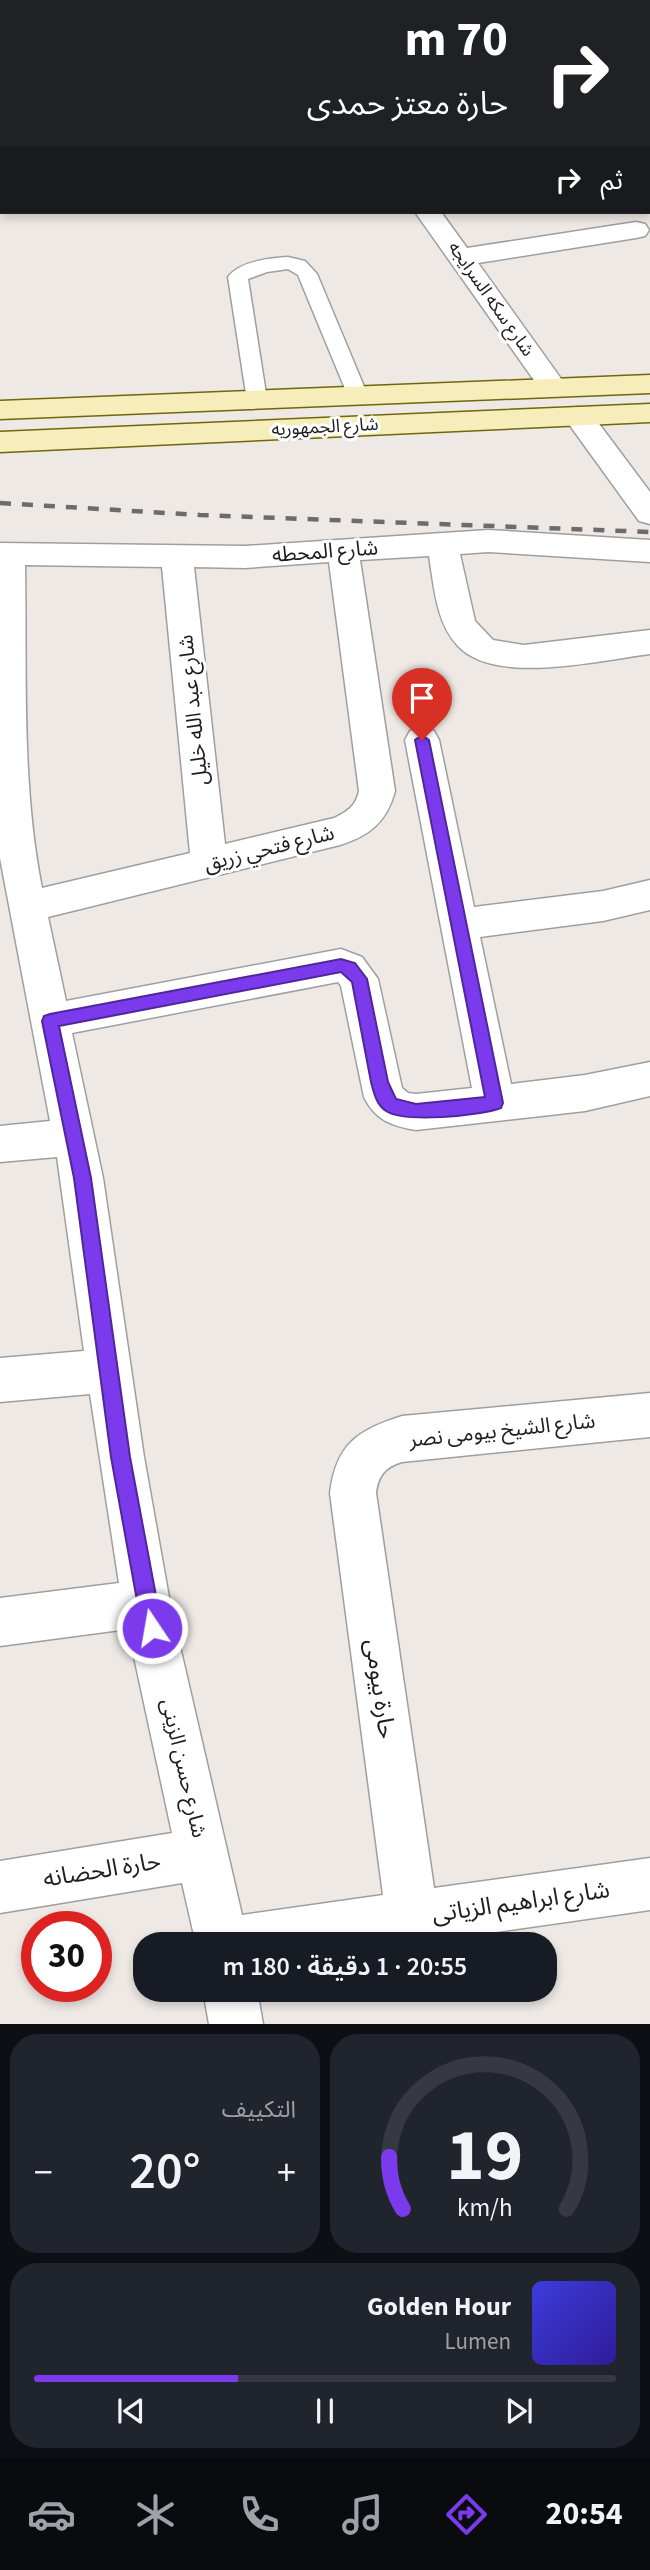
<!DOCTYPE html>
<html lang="ar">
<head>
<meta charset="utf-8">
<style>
  :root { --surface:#171b24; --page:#20242c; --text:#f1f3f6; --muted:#9ea1a6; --line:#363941; --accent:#7c3aed }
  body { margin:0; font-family:"Source Sans 3","Noto Sans Arabic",sans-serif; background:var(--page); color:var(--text); direction:rtl; height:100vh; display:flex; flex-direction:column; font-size:26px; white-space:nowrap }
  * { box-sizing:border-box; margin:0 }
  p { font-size:23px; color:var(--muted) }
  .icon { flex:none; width:38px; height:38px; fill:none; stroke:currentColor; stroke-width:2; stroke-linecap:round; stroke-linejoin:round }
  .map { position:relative; height:2024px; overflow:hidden; direction:ltr }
  .details { display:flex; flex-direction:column; gap:10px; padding:10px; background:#0d0f14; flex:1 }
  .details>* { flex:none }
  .hud { position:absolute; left:0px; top:0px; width:651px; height:214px; box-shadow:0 4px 10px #0003; direction:rtl; background:#202124; color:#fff; overflow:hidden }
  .speed { position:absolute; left:21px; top:1911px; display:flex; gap:14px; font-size:35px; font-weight:700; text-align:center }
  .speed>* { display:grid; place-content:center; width:91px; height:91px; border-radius:50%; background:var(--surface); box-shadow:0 4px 10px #0003; line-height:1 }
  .speed .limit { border:10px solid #d22; background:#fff; color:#111 }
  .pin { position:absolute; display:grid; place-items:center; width:60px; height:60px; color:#fff; margin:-72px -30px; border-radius:50% 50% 50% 0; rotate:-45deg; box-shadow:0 0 7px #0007 }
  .pin .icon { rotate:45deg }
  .me { position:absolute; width:77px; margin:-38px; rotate:348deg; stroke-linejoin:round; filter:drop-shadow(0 0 5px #0008) }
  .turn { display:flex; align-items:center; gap:24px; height:147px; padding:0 28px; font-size:32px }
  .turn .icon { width:91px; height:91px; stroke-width:2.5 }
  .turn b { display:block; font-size:49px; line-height:60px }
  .then { display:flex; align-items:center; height:66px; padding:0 28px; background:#0003; gap:14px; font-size:26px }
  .big { font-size:52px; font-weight:600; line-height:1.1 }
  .details .tile { flex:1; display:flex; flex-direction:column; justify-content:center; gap:10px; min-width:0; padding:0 24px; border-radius:28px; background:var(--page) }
  .details .dial { align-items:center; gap:0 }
  .dial svg { height:182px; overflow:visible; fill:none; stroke:var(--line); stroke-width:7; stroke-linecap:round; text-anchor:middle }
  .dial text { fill:var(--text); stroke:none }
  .song { display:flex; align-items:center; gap:21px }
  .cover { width:84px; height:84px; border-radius:10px; background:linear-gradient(135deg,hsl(240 70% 55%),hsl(250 70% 35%)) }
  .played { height:7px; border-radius:4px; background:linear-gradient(90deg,var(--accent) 35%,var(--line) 35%) }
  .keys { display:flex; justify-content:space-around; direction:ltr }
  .heat { display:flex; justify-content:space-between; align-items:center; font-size:38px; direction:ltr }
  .details .tiles { flex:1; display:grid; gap:10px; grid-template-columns:1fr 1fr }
  .tile:last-child { grid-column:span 2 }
  .trip { position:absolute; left:133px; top:1932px; width:424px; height:70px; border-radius:28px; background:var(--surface); box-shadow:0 4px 10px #0003; font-weight:600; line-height:70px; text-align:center; direction:rtl }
  .tab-bar { display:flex; height:112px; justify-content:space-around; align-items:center; background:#090b0e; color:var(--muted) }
  .tab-bar .icon { width:49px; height:49px }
  .tab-bar .on { color:var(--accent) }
  .tab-bar b { font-size:32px; color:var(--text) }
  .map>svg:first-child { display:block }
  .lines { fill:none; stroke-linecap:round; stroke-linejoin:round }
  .lane-casing { stroke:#9f9f9f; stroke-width:3 }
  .street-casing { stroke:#9f9f9f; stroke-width:3 }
  .secondary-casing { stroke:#70660a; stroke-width:3 }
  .lane { fill:#fff; fill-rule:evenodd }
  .street { fill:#fff; fill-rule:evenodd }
  .secondary { fill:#f6edba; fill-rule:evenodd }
  .rail { stroke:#6c6c6c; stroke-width:4.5; stroke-dasharray:11 11; stroke-linecap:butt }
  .route { fill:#7c3aed; stroke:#51269a; stroke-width:2 }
  .labels { text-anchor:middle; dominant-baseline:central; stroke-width:6; stroke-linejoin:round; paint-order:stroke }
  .far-street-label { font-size:18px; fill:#1e1e1e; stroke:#fff }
  .street-label { font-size:21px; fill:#1e1e1e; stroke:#fff }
  .near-street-label { font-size:24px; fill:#1e1e1e; stroke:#fff }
</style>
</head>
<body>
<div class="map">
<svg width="650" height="2024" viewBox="0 0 650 2024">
  <rect width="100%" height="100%" fill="#eee9e4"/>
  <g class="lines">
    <defs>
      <path id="lane" d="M 288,257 L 305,261 L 317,274 L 368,396 L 365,401 L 351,401 L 348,396 L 298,275 L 288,269 L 267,272 L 248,279 L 267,400 L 264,405 L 250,405 L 247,400 L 228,277 C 240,261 270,258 288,257 Z"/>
      <path id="street" d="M 0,0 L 91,0 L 92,2 L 2,3 Z
        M 282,0 L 304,0 L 305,2 L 283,2 Z
        M 520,0 L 542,0 L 542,2 L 520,2 Z
        M 649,15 L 650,15 L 650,30 L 649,30 Z
        M 415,212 L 441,212 L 467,248 L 636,222 L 645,224 L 649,230 L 645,236 L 636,238 L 478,263 L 567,387 L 563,393 L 553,396 L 543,393 Z
        M 578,407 L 588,409 L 650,492 L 650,524 L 639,521 L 563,416 L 568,409 Z
        M 488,530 L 650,540 L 650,562 L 488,552 L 460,554 L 475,621 L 493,640 L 524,645 L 650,630 L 650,654 C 601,660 495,686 458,646 C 436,623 434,586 429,556 L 360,560 L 395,791 C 387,822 369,836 340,845 L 48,917 L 66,1001 L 341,949 L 362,957 L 378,979 L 402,1088 L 408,1093 L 416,1094 L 472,1088 L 405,740 L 410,731 L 422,727 L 434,731 L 439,740 L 474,907 L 603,891 L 650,880 L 650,910 L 603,921 L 480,937 L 511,1084 L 585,1075 L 650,1062 L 650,1096 L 585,1111 L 416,1130 C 392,1126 375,1120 364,1097 L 341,986 L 338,982 L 72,1033 L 103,1178 L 144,1457 L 170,1603 L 242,1915 L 383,1895 L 330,1493 C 336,1444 358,1430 402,1416 L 650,1393 L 650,1437 L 402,1462 C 385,1467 378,1476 376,1493 L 434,1888 L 650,1858 L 650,1910 L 412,1944 L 196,1944 L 182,1883 L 0,1913 L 0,1861 L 172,1833 L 128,1629 L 0,1646 L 0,1598 L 119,1583 L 90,1394 L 0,1402 L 0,1358 L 84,1351 L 57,1157 L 0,1162 L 0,1126 L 50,1121 L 0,858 L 0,543 L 245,546 ZM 329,562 L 359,791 C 356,806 347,812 334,818 L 225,844 L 194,567 L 245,568 ZM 25,565 L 162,567 L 190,853 L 42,888 C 21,783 27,672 25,565 Z
        M 203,1990 L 257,1990 L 263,2024 L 209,2024 Z"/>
      <path id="secondary" d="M 650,375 L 650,393 L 0,419 L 0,401 Z
        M 650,404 L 650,422 L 0,452 L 0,432 Z"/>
    </defs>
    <use href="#lane" class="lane-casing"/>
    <use href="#street" class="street-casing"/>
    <use href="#secondary" class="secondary-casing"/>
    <use href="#lane" class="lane"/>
    <use href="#street" class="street"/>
    <use href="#secondary" class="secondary"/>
    <path class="rail" d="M 0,503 L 200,515 L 650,532"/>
  </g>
  <path class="route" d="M 422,735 L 429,740 L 503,1103 L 501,1108 C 480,1116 404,1123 386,1111 C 376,1104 374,1093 371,1082 L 352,982 L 341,972 L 59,1026 L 91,1178 L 130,1457 L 162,1628 L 159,1635 L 152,1638 L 144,1635 L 142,1628 L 111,1457 L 74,1178 L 42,1021 L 44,1016 L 50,1014 L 341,959 L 355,963 L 367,979 L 388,1082 L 396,1099 L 416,1104 L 485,1097 L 415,740 Z"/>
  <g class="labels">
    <g class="far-street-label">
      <text transform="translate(491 299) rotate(55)">شارع سكه السرايجه</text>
      <text transform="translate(325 427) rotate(-3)">شارع الجمهوريه</text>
    </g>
    <g class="street-label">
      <text transform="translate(325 551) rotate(-4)">شارع المحطه</text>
      <text transform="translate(193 710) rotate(-96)">شارع عبد الله خليل</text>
      <text transform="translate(269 848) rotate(-14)">شارع فتحي زريق</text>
      <text transform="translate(502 1430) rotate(-6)">شارع الشيخ بيومى نصر</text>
      <text transform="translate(184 1768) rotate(77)">شارع حسن الزينى</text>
    </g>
    <g class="near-street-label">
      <text transform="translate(380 1689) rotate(82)">حارة بيومى</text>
      <text transform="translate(102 1870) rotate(-9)">حارة الحضانه</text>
      <text transform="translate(521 1902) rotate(-8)">شارع ابراهيم الزياتى</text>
    </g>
  </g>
</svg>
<div class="speed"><div class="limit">30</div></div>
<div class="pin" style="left:422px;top:740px;background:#d93025"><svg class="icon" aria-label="arrive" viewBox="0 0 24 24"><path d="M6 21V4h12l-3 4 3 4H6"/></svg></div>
<svg class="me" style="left:152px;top:1628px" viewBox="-20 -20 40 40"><circle r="17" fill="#7c3aed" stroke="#fff" stroke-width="3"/><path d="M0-11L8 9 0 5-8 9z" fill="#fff"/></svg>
<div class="trip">20:55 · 1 دقيقة · 180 m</div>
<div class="hud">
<div class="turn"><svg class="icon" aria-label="right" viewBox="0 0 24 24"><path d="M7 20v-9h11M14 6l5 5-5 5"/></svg><div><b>70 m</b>حارة معتز حمدى</div></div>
<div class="then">ثم<svg class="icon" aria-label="right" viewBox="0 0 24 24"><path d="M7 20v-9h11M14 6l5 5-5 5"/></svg></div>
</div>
</div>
<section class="details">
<div class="tiles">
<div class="tile dial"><svg viewBox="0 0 100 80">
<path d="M14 69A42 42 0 1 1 86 69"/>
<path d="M14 69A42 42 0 0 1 8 46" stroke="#7c3aed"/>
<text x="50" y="56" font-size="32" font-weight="700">19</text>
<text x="50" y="72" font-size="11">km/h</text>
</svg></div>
<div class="tile"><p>التكييف</p>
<div class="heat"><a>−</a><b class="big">20°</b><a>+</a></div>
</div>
<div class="tile">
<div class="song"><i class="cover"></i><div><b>Golden Hour</b><p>Lumen</p></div></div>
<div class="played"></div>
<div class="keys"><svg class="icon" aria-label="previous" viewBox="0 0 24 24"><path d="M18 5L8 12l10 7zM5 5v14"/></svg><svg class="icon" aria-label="pause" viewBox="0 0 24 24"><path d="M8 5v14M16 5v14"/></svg><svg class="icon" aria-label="next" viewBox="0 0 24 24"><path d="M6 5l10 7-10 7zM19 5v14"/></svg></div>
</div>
</div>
</section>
<nav class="tab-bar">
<b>20:54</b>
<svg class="icon on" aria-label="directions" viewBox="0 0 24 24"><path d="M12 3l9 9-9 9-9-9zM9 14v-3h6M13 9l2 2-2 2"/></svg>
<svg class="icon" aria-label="music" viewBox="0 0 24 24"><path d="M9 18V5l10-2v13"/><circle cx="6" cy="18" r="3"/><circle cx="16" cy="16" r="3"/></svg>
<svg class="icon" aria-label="phone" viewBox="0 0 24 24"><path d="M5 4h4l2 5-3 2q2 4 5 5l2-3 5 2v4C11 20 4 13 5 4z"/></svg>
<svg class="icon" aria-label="climate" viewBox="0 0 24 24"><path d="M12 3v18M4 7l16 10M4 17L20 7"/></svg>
<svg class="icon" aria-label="car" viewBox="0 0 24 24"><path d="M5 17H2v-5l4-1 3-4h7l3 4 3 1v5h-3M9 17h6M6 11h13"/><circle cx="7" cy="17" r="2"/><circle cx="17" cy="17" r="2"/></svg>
</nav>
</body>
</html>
